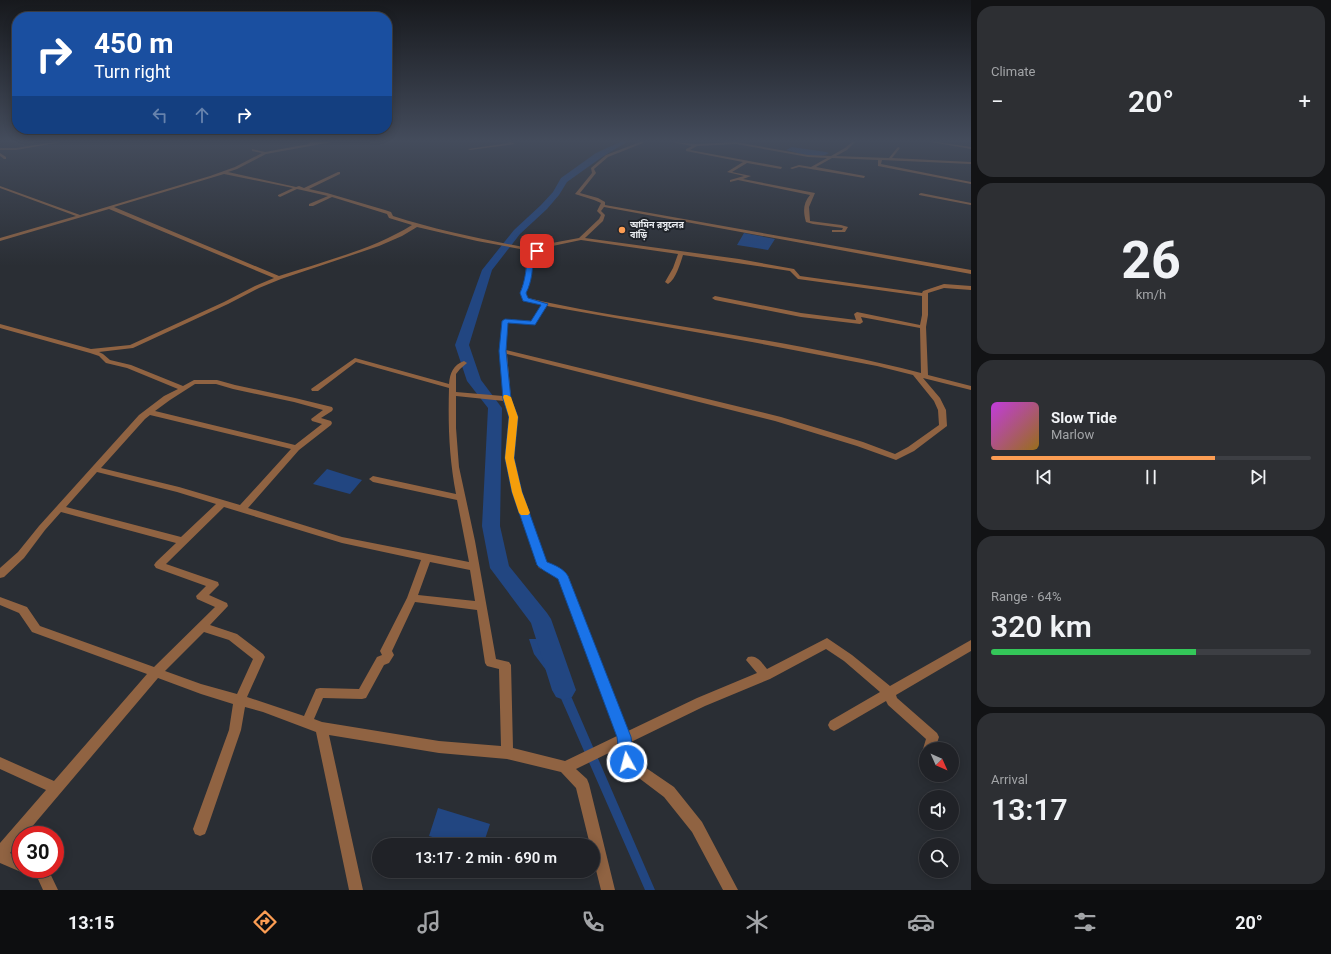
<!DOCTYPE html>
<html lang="en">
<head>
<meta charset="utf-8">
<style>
  :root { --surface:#202227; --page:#2d2f33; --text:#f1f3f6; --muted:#a2a4a7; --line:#3d3f44; --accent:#fc9d53 }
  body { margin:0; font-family:Roboto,"Noto Sans Bengali",sans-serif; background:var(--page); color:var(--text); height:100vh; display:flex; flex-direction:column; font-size:15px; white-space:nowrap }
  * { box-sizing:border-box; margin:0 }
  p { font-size:13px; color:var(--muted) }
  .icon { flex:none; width:22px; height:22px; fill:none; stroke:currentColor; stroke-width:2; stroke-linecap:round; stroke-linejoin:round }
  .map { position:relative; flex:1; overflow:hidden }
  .sheet { display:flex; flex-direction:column; gap:6px; padding:6px; background:#121315; width:360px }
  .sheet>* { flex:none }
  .hud { position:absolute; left:12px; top:12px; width:380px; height:122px; border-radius:16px; box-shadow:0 2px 10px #0003,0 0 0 1px var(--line); background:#1a4fa0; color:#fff; overflow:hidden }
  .needle { width:26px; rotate:135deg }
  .controls { position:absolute; left:919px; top:742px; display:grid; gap:8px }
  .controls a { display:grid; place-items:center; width:40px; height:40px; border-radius:50%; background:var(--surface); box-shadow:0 2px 10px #0003,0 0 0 1px var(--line); font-size:20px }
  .speed { position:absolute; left:12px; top:826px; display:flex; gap:8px; font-size:20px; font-weight:700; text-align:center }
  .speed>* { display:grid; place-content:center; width:52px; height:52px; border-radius:50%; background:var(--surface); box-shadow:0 2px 10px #0003,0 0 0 1px var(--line); line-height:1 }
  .speed .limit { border:6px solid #d22; background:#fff; color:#111 }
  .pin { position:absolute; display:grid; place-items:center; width:34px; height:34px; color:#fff; margin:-17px; border-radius:8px; box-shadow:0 2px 6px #0006 }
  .me { position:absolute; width:44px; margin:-22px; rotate:353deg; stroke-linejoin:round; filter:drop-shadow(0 0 3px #0008) }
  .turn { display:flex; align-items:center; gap:14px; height:84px; padding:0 16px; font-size:18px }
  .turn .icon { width:52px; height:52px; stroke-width:2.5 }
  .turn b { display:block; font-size:28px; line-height:34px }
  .lanes { display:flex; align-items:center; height:38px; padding:0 16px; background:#0003; justify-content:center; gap:20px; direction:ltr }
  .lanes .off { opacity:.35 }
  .big { font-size:30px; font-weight:600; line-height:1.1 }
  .sheet .widget { flex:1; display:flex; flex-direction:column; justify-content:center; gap:6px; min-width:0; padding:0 14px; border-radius:16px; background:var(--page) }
  .sheet .dial { align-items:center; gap:0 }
  .dial b { font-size:52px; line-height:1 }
  .song { display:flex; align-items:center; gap:12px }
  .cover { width:48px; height:48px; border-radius:6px; background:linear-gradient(135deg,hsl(290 70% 55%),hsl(40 70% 35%)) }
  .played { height:4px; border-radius:2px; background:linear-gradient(90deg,var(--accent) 70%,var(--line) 70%) }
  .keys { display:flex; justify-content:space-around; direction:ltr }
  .heat { display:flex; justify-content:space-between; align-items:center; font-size:22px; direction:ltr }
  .charge { height:6px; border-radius:3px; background:linear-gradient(90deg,#34c759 64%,var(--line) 0) }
  .trip { position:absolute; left:372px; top:838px; width:228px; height:40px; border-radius:20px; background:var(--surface); box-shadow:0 2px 10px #0003,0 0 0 1px var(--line); font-weight:600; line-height:40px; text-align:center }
  .tab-bar { display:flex; height:64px; justify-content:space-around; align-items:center; background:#0d0e10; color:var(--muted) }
  .tab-bar .icon { width:28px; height:28px }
  .tab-bar .selected { color:var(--accent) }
  .tab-bar b { font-size:18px; color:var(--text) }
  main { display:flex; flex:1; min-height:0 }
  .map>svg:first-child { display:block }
  .water { fill:#224681 }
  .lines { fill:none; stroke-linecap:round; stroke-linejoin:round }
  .river { fill:#224681; fill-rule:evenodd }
  .street { fill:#906342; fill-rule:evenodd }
  .route { fill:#1a73e8; stroke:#114b97 }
  .slow { fill:#f59e0b }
  .poi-dot { fill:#fc9d53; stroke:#20242a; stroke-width:1.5 }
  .labels { text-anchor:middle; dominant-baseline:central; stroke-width:4; stroke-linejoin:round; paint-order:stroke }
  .far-poi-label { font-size:9px; font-weight:bold; fill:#eaedf1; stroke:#20242a; text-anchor:start }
</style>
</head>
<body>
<main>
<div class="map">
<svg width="971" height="890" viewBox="0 0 971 890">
  <rect width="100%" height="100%" fill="#2a2e34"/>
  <path class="water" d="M 792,147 L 826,152 L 829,153 C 818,160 798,153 786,150 Z
    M 744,233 L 775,239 L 768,250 L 737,245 Z
    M 327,469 L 362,480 L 350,494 L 313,484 Z
    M 529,639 L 539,639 L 542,651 L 561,673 L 655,890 L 645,890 L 552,678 L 534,654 Z
    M 438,808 L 490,824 L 483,845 L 460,845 L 429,836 Z"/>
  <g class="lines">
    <path class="river" d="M 620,142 L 627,142 L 602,157 L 567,182 L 559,195 L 547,209 L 520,234 L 492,270 L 469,345 L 481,380 L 502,408 L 500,526 L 509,566 L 547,613 L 551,619 L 576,690 L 572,697 L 564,700 L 556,697 L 552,690 L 531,623 L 490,568 L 482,526 L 488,408 L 467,381 L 455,345 L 482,270 L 514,230 L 541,205 L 553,192 L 561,178 L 596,153 Z"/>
    <path class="street" d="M 56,142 L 61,142 L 16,150 L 0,150 L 0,148 L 16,148 Z
      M 310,142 L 332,142 L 266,154 L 237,169 L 228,172 L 296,187 L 299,186 L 304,188 L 338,172 L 340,172 L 340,174 L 309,189 L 327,193 L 385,210 L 391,212 L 393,216 C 439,231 487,240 534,249 L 541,245 L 579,238 L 599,219 L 601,215 L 597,211 L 601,203 L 594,200 L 575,194 L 592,173 L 591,168 L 606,155 L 640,142 L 643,142 L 643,143 L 608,157 L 594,169 L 596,173 L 580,193 L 598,198 L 605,202 L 605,205 L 971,270 L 971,274 L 604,207 L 601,211 L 605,215 L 603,221 L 585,238 L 739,259 L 794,269 L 800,276 L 922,293 L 923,291 L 944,284 L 971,286 L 971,290 L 944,288 L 928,293 L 928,315 L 926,327 L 928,375 L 971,386 L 971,390 L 923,378 L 940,398 L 946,410 L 947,426 L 914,451 L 896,460 L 857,446 L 775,421 L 507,354 L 511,399 L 518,417 L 513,458 L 521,492 L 546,563 C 554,565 563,569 568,576 L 628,731 L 697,698 L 757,673 L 746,660 L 748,657 C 757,654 762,663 767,669 L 827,638 L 852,655 L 890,686 L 971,640 L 971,651 L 896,695 L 897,698 L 937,733 L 939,737 L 935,749 L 926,749 L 926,754 L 925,753 L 923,749 L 926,739 L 888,705 L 886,701 L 838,729 L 834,731 L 830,729 L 828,725 L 830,721 L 880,692 L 844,661 L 826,649 L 770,679 L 705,706 L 631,742 L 633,759 L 674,787 L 702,822 L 738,890 L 723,890 L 692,832 L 664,797 L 623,766 L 621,762 L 619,748 L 576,769 L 587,779 L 589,784 L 615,890 L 601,890 L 593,858 L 593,845 L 590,845 L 576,788 L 561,772 L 507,759 L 439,753 L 329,735 L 363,890 L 349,890 L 316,732 L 263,712 L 245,707 L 241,730 L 207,829 L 205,834 L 200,836 L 195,834 L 193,829 L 229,730 L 233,704 L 201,694 L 158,678 L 25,835 L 21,835 L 21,840 L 10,853 L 21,858 L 21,869 L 48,869 L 58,890 L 43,890 L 38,879 L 26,874 L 25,871 L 21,872 L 0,863 L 0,843 L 46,790 L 0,769 L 0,757 L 54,781 L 147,674 L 32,632 L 19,613 L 0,605 L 0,597 L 27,607 L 40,626 L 154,667 L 215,607 L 197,599 L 196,596 L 206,586 L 156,568 L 154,565 L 156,562 L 176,543 L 61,512 L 45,530 L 24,558 L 4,577 L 0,578 L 0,568 L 18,552 L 39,526 L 139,415 L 164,396 L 178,389 L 127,368 L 106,363 L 99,356 L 90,353 L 0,328 L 0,324 L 91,349 L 130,345 L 224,302 L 255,286 L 274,278 L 109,209 L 0,241 L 0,238 L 76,216 L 0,188 L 0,186 L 80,215 L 210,176 L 235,167 L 262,153 L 252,151 L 252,149 L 265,152 L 309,144 L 308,143 ZM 224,174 L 293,188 L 278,195 L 278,196 L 280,197 L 297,189 L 328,196 L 309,204 L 309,206 L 313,206 L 332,197 L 387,214 L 389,218 L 412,225 C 374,249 322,262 279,276 L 114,207 ZM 417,227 L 477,241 L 531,251 L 527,254 L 525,279 L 520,293 L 523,300 L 542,305 L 531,321 L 505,319 L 502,321 L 500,351 L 503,396 L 456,392 L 456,374 L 460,369 L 467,363 L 464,361 C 453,365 450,373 449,384 L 355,358 L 311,389 L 312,391 L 318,391 L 356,362 L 449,388 C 448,425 449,457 456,494 L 373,476 L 369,479 L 373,482 L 457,500 L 469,562 L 342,537 L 248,508 L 299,450 L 331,425 L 332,423 L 331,421 L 321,418 L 332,411 L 333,409 L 332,407 L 295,398 L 235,385 L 217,380 L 194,380 L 183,386 L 131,365 L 110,360 L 103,354 L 99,352 L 133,348 L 228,304 L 259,288 L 281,279 L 379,246 L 402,236 ZM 581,240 L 678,254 L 673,268 L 665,282 L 668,284 C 676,279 680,264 683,255 L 790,271 L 798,279 L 922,296 L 922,315 L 920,325 L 857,312 L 854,314 L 856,320 L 801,313 L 715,296 L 712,298 L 715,300 L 801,317 L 860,324 L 863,322 L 861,317 L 920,328 L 921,373 C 839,352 753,338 668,324 C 621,316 574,309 528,298 L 526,293 L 530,279 L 532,255 L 539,252 L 543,248 ZM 547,306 L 752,342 L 877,366 L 913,375 L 934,401 L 938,410 L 939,425 L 908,447 L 895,454 L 863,442 L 781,417 L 506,350 L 508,323 L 535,324 ZM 195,384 L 216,384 L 233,389 L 294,402 L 323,410 L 311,419 L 312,421 L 322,424 L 295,445 L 155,411 L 170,400 ZM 456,396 L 504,401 L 510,417 L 505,458 L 513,492 L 537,565 L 539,568 L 548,571 L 559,578 L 617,736 L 565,761 L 513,748 L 511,665 L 509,662 L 496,659 L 475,541 L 459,467 L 456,428 ZM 150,415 L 291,449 L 240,505 L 179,487 L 101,468 L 145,419 ZM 97,472 L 177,492 L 216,504 L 181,537 L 66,507 ZM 224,507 L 342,543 L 421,560 L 407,598 L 380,651 L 382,655 L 377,657 L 359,689 L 320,688 L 316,689 L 304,716 L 247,697 L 265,657 L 263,654 L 237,634 L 210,625 L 228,606 L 227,603 L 209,595 L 219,585 L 218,582 L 166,564 ZM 430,562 L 470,570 L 475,601 L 418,595 ZM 415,602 L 477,610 L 485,663 L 487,666 L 499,669 L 501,746 L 439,741 L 322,722 L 314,719 L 323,698 L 362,699 L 366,698 L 384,665 L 389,663 L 394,655 L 392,651 ZM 204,632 L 229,640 L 253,659 L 237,694 L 201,684 L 165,671 Z
      M 508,142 L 511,142 L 515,144 L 470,150 L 468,149 L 509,143 Z
      M 672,142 L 696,144 L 736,142 L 808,155 L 831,156 L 845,148 L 852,142 L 855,142 L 847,150 L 836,156 L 889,158 L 898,147 L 900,148 L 892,158 L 971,162 L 971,164 L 882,160 L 881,164 L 971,182 L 971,184 L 878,166 L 878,160 L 832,158 L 816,167 L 865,176 L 864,178 L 799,167 L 792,169 L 790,168 L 799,165 L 811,167 L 827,158 L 808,157 L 736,144 L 697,146 L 690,150 L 782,167 L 781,169 L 747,163 L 732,172 L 751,176 L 743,179 L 815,193 L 809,207 L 810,221 L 841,225 L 848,227 L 845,232 L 832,232 L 832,230 L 842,230 L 843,228 L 813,224 L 806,222 C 803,212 803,203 810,195 L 738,180 L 730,182 L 730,180 L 744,176 L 727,172 L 743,162 L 686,151 L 686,149 L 692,146 Z
      M 931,142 L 937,142 L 971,147 L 971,149 Z
      M 0,153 L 6,157 L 6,159 L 4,159 L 0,156 Z
      M 921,193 L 971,203 L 971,205 L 919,195 L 919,194 Z"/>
  </g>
  <linearGradient id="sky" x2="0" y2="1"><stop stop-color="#17191d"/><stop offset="0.53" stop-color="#444c5c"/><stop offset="1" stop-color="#444c5c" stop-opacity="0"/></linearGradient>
  <rect width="971" height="266" fill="url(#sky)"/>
  <path class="route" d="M 535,249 L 540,251 L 533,255 C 533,267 532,282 526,293 L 528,298 L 548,304 L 535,325 L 508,323 L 506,351 L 511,399 L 518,417 L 514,458 L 522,492 L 547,562 C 555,565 564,569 568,576 L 631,737 L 634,762 L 632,767 L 627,769 L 622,767 L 620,762 L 617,737 L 558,579 C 552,575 540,569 537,565 L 512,492 L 505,458 L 509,417 L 503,399 L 499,351 L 502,321 L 505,319 L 531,321 L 541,305 L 523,301 L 520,293 C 525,282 527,267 527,254 Z"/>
  <path class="slow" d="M 504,395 L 507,395 L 511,397 L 518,417 L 514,458 L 522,492 L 530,513 L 528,515 L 521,515 L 519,513 L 512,492 L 505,458 L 509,417 L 503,397 Z"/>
  <circle class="poi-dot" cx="622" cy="230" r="4"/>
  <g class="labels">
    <g class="far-poi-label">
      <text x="630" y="225">আমিন রসুলের<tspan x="630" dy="10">বাড়ি</tspan></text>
    </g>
  </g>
</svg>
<div class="controls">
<a><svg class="needle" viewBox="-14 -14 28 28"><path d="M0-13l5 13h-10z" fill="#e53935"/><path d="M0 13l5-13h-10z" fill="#a2a4a7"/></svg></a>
<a><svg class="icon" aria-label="sound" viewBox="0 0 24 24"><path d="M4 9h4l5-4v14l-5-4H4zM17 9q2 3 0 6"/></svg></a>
<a><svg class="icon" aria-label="search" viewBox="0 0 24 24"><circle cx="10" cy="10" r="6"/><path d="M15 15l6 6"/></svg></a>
</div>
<div class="speed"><div class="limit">30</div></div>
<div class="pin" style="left:537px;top:251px;background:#d93025"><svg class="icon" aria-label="arrive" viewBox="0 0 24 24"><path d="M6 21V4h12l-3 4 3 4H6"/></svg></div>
<svg class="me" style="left:627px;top:762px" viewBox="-20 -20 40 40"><circle r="17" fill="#1a73e8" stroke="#fff" stroke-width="3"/><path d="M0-11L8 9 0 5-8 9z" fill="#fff"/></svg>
<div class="trip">13:17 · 2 min · 690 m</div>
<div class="hud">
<div class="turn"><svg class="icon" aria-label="right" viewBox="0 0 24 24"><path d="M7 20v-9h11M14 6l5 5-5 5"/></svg><div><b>450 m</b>Turn right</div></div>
<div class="lanes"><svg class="icon off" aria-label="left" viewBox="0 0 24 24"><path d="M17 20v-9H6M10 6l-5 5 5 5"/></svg><svg class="icon off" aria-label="ahead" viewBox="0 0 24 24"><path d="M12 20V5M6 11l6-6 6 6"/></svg><svg class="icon" aria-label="right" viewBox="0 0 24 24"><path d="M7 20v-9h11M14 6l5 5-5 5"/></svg></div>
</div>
</div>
<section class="sheet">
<div class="widget"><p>Climate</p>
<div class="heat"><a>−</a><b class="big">20°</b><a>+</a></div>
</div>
<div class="widget dial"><b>26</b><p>km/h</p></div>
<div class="widget">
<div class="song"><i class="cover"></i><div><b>Slow Tide</b><p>Marlow</p></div></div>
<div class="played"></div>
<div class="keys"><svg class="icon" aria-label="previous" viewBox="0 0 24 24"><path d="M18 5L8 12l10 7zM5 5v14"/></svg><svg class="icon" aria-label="pause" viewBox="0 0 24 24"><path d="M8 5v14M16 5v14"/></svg><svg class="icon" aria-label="next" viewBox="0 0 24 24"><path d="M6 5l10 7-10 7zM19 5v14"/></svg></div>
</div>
<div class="widget"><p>Range · 64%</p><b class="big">320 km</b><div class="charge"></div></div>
<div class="widget"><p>Arrival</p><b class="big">13:17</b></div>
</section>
</main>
<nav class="tab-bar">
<b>13:15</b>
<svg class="icon selected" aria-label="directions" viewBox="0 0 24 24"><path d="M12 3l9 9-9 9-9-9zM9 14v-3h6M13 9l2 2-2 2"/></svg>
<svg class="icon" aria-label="music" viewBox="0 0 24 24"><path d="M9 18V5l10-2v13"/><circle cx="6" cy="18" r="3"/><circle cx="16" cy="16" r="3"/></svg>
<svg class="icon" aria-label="phone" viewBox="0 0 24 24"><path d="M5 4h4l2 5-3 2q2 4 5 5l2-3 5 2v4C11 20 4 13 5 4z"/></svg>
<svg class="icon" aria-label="climate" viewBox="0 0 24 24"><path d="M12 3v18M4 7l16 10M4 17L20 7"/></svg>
<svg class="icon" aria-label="car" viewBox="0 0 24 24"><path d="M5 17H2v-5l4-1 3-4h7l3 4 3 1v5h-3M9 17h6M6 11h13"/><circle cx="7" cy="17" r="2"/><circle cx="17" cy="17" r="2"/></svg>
<svg class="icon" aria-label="filters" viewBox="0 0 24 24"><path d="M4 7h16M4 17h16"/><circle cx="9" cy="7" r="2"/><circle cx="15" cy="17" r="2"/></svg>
<b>20°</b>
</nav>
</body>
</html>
